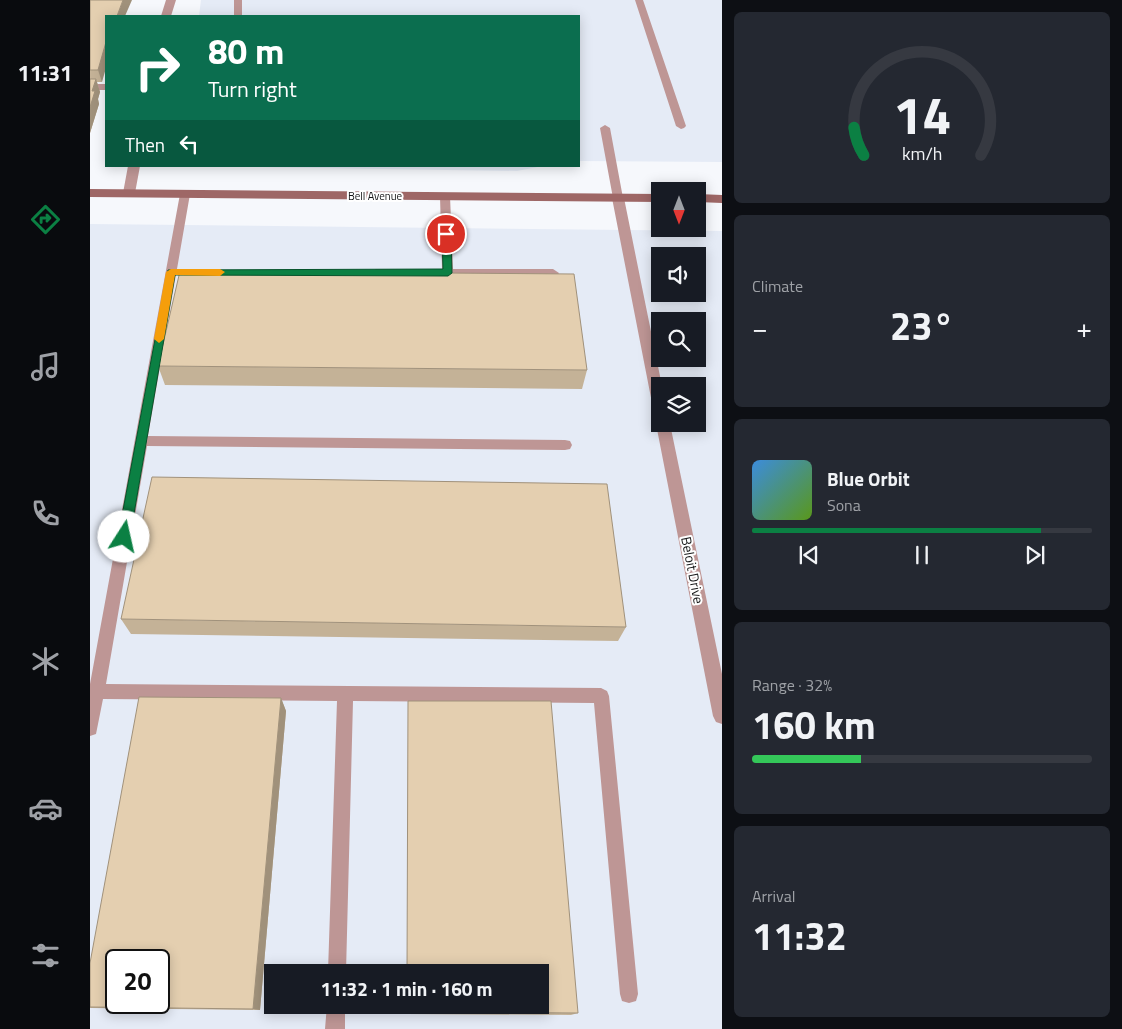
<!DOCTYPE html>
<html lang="en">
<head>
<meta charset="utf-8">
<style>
  :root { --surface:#171b24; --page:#242831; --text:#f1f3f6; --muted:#9ea1a6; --line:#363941; --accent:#0b8043 }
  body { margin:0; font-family:"Titillium Web",sans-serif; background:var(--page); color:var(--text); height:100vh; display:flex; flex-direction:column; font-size:19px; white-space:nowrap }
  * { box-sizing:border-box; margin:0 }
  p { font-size:16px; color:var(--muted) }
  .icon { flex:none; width:28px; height:28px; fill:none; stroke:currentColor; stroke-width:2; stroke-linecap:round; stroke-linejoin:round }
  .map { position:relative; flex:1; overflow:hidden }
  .panel { display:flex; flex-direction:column; gap:12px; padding:12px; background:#0d0f14; width:400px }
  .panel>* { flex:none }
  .guide { position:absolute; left:15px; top:15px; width:475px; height:152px; border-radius:0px; box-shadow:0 2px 12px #0003; background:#0b6e4f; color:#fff; overflow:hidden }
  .needle { width:32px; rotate:180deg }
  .controls { position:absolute; left:561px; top:182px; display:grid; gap:10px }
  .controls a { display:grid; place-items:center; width:55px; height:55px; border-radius:0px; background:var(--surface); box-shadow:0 2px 12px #0003; font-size:25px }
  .speed { position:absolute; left:15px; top:949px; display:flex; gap:10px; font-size:25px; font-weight:700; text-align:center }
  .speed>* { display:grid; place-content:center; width:65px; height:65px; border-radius:50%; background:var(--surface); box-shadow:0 2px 12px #0003; line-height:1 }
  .speed .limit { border:2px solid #111; border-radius:8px; background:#fff; color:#111 }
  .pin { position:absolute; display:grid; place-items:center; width:42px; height:42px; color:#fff; margin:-21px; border:2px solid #fff; border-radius:50%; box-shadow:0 1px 5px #0007 }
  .me { position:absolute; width:55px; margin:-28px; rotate:10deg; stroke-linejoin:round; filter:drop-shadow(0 0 4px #0008) }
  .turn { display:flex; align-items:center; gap:18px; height:105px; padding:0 20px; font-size:22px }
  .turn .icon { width:65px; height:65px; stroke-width:2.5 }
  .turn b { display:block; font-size:35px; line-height:42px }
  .then { display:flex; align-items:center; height:48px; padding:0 20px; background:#0003; gap:10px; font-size:19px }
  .big { font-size:38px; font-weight:700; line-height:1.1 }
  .panel .tile { flex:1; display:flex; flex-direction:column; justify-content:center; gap:8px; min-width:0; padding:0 18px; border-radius:8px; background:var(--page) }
  .panel .dial { align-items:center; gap:0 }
  .dial svg { height:130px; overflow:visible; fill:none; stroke:var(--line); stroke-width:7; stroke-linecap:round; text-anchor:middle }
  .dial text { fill:var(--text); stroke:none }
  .song { display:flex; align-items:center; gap:15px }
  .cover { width:60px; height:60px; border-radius:8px; background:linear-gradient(135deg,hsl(210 70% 55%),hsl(90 70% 35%)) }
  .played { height:5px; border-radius:2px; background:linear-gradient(90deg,var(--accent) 85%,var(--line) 85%) }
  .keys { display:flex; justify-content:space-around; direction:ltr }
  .heat { display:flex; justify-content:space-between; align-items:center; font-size:28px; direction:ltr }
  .charge { height:8px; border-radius:4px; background:linear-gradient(90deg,#34c759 32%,var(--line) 0) }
  .trip { position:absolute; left:174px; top:964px; width:285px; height:50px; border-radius:0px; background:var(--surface); box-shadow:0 2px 12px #0003; font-weight:700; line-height:50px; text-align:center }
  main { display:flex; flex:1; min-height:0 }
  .dock { display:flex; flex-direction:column; width:90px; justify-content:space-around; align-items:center; background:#090b0e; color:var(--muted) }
  .dock .icon { width:35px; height:35px }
  .dock .on { color:var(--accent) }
  .dock b { font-size:22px; color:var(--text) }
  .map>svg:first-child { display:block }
  .built { fill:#e5ebf6; fill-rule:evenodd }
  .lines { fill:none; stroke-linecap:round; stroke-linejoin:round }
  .lane { fill:#be9695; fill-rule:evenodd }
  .street { fill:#be9695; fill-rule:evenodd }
  .secondary { fill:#9e6766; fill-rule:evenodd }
  .wall { fill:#c4b297 }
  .shaded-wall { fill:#a0917b }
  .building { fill:#e4cfb0; stroke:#a0917b; fill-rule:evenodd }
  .route { fill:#0b8043; stroke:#07532c }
  .slow { fill:#f59e0b }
  .labels { text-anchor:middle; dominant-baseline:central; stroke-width:4; stroke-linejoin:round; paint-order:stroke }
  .far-street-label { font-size:11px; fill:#151617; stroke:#fff }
  .street-label { font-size:14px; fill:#151617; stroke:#fff }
</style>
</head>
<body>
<main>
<nav class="dock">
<b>11:31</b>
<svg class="icon on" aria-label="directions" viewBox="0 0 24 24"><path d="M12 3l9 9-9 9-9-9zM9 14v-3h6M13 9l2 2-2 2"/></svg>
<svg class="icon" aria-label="music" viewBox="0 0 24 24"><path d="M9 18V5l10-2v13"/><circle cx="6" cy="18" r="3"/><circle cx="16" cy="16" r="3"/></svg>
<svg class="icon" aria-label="phone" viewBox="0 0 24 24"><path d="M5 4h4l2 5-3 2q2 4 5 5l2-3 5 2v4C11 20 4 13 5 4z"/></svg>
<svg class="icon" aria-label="climate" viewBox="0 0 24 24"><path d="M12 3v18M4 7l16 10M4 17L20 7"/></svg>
<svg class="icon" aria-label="car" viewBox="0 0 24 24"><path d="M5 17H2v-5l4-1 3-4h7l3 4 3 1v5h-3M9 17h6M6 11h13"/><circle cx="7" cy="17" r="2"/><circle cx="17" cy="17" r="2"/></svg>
<svg class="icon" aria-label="filters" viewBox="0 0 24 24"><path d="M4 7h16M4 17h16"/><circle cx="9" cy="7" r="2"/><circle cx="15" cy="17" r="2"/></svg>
</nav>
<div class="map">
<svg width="632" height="1029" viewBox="0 0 632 1029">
  <rect width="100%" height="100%" fill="#f6f8fc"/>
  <path class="built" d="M 111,0 L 632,0 L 632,162 L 489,161 L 489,16 L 109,16 Z
    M 93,166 L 453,166 L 427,171 Z
    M 0,224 L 632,231 L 632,1029 L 0,1029 ZM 570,256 L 608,256 L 608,294 L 570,294 ZM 570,321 L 608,321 L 608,359 L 570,359 ZM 570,386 L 608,386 L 608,424 L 570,424 ZM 26,960 L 69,960 L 69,1002 L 26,1002 ZM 182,972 L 450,972 L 450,1005 L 182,1005 Z"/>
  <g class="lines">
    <path class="lane" d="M 144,0 L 152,0 L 152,16 L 144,16 Z
      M 545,0 L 553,0 L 596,126 L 594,128 L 591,129 L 586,126 Z
      M 515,125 L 520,128 L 533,198 L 528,201 L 523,198 L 510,128 Z
      M 95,191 L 100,194 L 58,436 L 475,440 L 480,441 L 482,445 L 480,449 L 475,450 L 57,446 L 16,684 L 511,688 L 517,691 L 519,696 L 548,994 L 546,1001 L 539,1003 L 532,1001 L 530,994 L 504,703 L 263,701 L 256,972 L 238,972 L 247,701 L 13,699 L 6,734 L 0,736 L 0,684 L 90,194 Z
      M 355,193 L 360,196 L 363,269 L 463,269 L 469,273 L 467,276 L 282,276 L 280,273 L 286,269 L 352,269 L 350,196 Z
      M 237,1005 L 255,1005 L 255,1029 L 235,1029 Z"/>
    <path class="street" d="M 76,0 L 86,0 L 81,16 L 71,16 Z
      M 0,84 L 16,84 L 16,90 L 0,90 Z
      M 38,166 L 50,166 L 45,193 L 39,197 L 33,193 Z
      M 528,194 L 534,198 L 572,386 L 570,386 L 570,413 L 565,412 L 563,408 L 522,198 Z
      M 570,419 L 570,424 L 580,424 L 632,674 L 632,724 L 626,722 L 623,716 L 566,424 Z"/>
    <path class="secondary" d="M 0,189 L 570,194 L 570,202 L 0,197 Z
      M 608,194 L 632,195 L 632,203 L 608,202 Z"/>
  </g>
  <path class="wall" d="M 0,0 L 16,16 L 12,82 L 7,82 L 10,92 L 8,99 L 9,104 L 0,133 Z
    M 68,366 L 497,370 L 492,389 L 75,385 Z
    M 31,619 L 536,627 L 528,641 L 41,634 Z
    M 191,698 L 196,711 L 170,1010 L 0,1008 L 0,963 Z
    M 317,1005 L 488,1013 L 481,1015 L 317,1014 Z"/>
  <path class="shaded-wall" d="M 33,0 L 42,0 L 35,16 L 27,16 Z
    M 16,42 L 16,68 L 12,82 L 8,70 Z
    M 6,79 L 10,92 L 8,99 L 9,104 L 0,133 L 0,107 L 2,91 Z
    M 191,698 L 196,711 L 170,1010 L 163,1009 Z"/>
  <path class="building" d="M 0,0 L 33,0 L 27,16 L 16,16 L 16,42 L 8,70 L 0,70 Z
    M 0,79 L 6,79 L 2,91 L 5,91 L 0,107 Z
    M 90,271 L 484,274 L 497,370 L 68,366 Z
    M 62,477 L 517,484 L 536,627 L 31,619 Z
    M 49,697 L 191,698 L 163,1009 L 0,1007 L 0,963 ZM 26,960 L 69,960 L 69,1002 L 26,1002 Z
    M 318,701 L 461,701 L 488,1013 L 317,1012 L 317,1005 L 450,1005 L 450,972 L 317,972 Z"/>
  <path class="route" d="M 356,231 L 361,234 L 362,273 L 358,276 L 85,275 L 40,537 L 38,540 L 30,540 L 28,537 L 78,270 L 353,269 L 352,234 Z"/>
  <path class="slow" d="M 81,269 L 130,269 L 135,272 L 130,276 L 85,275 L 74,339 L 69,343 L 64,339 L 76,272 Z"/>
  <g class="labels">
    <g class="far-street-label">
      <text x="285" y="196">Bell Avenue</text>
    </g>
    <g class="street-label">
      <text transform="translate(603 570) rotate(79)">Beloit Drive</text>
    </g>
  </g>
</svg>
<div class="controls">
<a><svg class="needle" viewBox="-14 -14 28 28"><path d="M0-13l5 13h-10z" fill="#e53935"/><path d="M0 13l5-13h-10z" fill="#9ea1a6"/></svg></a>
<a><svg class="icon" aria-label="sound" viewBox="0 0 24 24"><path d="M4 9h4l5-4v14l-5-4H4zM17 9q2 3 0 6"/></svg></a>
<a><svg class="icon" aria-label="search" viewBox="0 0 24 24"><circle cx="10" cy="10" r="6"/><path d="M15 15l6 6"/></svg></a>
<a><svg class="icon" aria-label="layers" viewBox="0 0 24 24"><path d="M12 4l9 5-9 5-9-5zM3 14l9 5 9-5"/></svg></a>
</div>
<div class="speed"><div class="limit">20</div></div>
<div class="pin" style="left:356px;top:234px;background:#d93025"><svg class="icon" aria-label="arrive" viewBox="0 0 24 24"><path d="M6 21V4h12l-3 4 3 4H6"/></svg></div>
<svg class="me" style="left:34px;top:537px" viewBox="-20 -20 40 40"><circle r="19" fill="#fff"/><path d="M0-13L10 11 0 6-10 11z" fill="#0b8043"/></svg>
<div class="trip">11:32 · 1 min · 160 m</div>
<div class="guide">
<div class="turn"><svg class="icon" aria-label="right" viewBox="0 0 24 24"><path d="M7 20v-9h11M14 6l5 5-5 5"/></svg><div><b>80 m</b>Turn right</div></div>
<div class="then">Then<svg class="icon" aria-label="left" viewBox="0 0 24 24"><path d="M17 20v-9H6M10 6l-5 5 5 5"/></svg></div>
</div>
</div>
<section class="panel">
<div class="tile dial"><svg viewBox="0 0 100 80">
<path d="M14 69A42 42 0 1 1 86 69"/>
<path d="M14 69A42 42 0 0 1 8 52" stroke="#0b8043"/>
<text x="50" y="56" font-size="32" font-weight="700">14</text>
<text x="50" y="72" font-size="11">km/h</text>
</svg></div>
<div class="tile"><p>Climate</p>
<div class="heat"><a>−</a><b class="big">23°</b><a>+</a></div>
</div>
<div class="tile">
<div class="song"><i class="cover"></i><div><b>Blue Orbit</b><p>Sona</p></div></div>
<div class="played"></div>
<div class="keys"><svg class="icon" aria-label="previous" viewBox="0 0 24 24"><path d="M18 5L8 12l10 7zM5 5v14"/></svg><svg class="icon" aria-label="pause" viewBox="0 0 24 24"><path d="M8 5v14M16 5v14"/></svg><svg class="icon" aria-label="next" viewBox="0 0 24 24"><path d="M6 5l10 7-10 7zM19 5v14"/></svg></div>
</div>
<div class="tile"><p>Range · 32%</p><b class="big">160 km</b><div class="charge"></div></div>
<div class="tile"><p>Arrival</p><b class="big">11:32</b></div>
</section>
</main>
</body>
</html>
